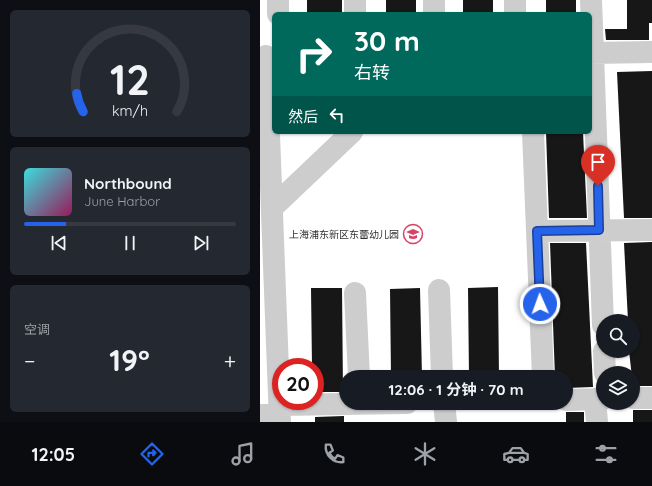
<!DOCTYPE html>
<html lang="zh">
<head>
<meta charset="utf-8">
<style>
  :root { --surface:#171b24; --page:#242831; --text:#f1f3f6; --muted:#9ea1a6; --line:#363941; --accent:#2563eb }
  body { margin:0; font-family:Quicksand,"Noto Sans SC",sans-serif; background:var(--page); color:var(--text); height:100vh; display:flex; flex-direction:column; font-size:15px; white-space:nowrap }
  * { box-sizing:border-box; margin:0 }
  p { font-size:13px; color:var(--muted) }
  .icon { flex:none; width:22px; height:22px; fill:none; stroke:currentColor; stroke-width:2; stroke-linecap:round; stroke-linejoin:round }
  .map { position:relative; flex:1; overflow:hidden }
  .sheet { display:flex; flex-direction:column; gap:10px; padding:10px; background:#0d0f14; width:260px }
  .sheet>* { flex:none }
  .banner { position:absolute; left:12px; top:12px; width:320px; height:122px; border-radius:6px; box-shadow:0 1px 3px #0004; background:#00695c; color:#fff; overflow:hidden }
  .controls { position:absolute; left:336px; top:314px; display:grid; gap:8px }
  .controls a { display:grid; place-items:center; width:44px; height:44px; border-radius:50%; background:var(--surface); box-shadow:0 1px 3px #0004; font-size:20px }
  .speed { position:absolute; left:12px; top:358px; display:flex; gap:8px; font-size:20px; font-weight:700; text-align:center }
  .speed>* { display:grid; place-content:center; width:52px; height:52px; border-radius:50%; background:var(--surface); box-shadow:0 1px 3px #0004; line-height:1 }
  .speed .limit { border:6px solid #d22; background:#fff; color:#111 }
  .pin { position:absolute; display:grid; place-items:center; width:34px; height:34px; color:#fff; margin:-41px -17px; border-radius:50% 50% 50% 0; rotate:-45deg; box-shadow:0 0 4px #0007 }
  .pin .icon { rotate:45deg }
  .me { position:absolute; width:44px; margin:-22px; rotate:358deg; stroke-linejoin:round; filter:drop-shadow(0 0 3px #0008) }
  .turn { display:flex; align-items:center; gap:14px; height:84px; padding:0 16px; font-size:18px }
  .turn .icon { width:52px; height:52px; stroke-width:2.5 }
  .turn b { display:block; font-size:28px; line-height:34px }
  .then { display:flex; align-items:center; height:38px; padding:0 16px; background:#0003; gap:8px; font-size:15px }
  .big { font-size:30px; font-weight:700; line-height:1.1 }
  .sheet .tile { flex:1; display:flex; flex-direction:column; justify-content:center; gap:6px; min-width:0; padding:0 14px; border-radius:6px; background:var(--page) }
  .sheet .dial { align-items:center; gap:0 }
  .dial svg { height:104px; overflow:visible; fill:none; stroke:var(--line); stroke-width:7; stroke-linecap:round; text-anchor:middle }
  .dial text { fill:var(--text); stroke:none }
  .song { display:flex; align-items:center; gap:12px }
  .cover { width:48px; height:48px; border-radius:6px; background:linear-gradient(135deg,hsl(180 70% 55%),hsl(330 70% 35%)) }
  .played { height:4px; border-radius:2px; background:linear-gradient(90deg,var(--accent) 20%,var(--line) 20%) }
  .keys { display:flex; justify-content:space-around; direction:ltr }
  .heat { display:flex; justify-content:space-between; align-items:center; font-size:22px; direction:ltr }
  .trip { position:absolute; left:79px; top:370px; width:234px; height:40px; border-radius:20px; background:var(--surface); box-shadow:0 1px 3px #0004; font-weight:700; line-height:40px; text-align:center }
  .tab-bar { display:flex; height:64px; justify-content:space-around; align-items:center; background:#090b0e; color:var(--muted) }
  .tab-bar .icon { width:28px; height:28px }
  .tab-bar .active { color:var(--accent) }
  .tab-bar b { font-size:18px; color:var(--text) }
  main { display:flex; flex:1; min-height:0 }
  .map>svg:first-child { display:block }
  .building { fill:#171717 }
  .lines { fill:none; stroke-linecap:round; stroke-linejoin:round }
  .minor { stroke:#cdcdcd; stroke-width:22 }
  .route-casing { stroke:#184099; stroke-width:10 }
  .route { stroke:#2563eb; stroke-width:7 }
  .labels { text-anchor:middle; dominant-baseline:central; stroke-width:4; stroke-linejoin:round; paint-order:stroke }
  .poi-label { font-size:10px; fill:#303030; stroke:#fff; text-anchor:end }
</style>
</head>
<body>
<main>
<section class="sheet">
<div class="tile dial"><svg viewBox="0 0 100 80">
<path d="M14 69A42 42 0 1 1 86 69"/>
<path d="M14 69A42 42 0 0 1 9 55" stroke="#2563eb"/>
<text x="50" y="56" font-size="32" font-weight="700">12</text>
<text x="50" y="72" font-size="11">km/h</text>
</svg></div>
<div class="tile">
<div class="song"><i class="cover"></i><div><b>Northbound</b><p>June Harbor</p></div></div>
<div class="played"></div>
<div class="keys"><svg class="icon" aria-label="previous" viewBox="0 0 24 24"><path d="M18 5L8 12l10 7zM5 5v14"/></svg><svg class="icon" aria-label="pause" viewBox="0 0 24 24"><path d="M8 5v14M16 5v14"/></svg><svg class="icon" aria-label="next" viewBox="0 0 24 24"><path d="M6 5l10 7-10 7zM19 5v14"/></svg></div>
</div>
<div class="tile"><p>空调</p>
<div class="heat"><a>−</a><b class="big">19°</b><a>+</a></div>
</div>
</section>
<div class="map">
<svg width="392" height="422" viewBox="0 0 392 422">
  <rect width="100%" height="100%" fill="#fff"/>
  <path class="building" d="M 47,0 L 82,0 L 82,14 L 47,14 Z
    M 126,0 L 156,0 L 156,14 L 126,14 Z
    M 203,0 L 233,0 L 233,14 L 203,14 Z
    M 286,0 L 316,0 L 316,14 L 286,14 Z
    M 367,0 L 392,0 L 392,23 L 389,23 L 389,40 L 346,40 L 345,29 L 367,29 Z
    M 392,71 L 392,218 L 364,218 L 357,72 Z
    M 286,132 L 323,132 L 327,218 L 289,218 Z
    M 392,242 L 392,386 L 373,386 L 369,351 L 373,351 L 373,321 L 368,321 L 364,243 Z
    M 290,243 L 326,243 L 333,387 L 306,388 L 306,377 L 295,377 Z
    M 238,287 L 239,377 L 209,377 L 208,288 Z
    M 51,288 L 82,288 L 83,392 L 55,392 L 55,367 L 52,367 Z
    M 160,288 L 162,377 L 131,377 L 130,289 Z
    M 373,410 L 392,410 L 392,422 L 373,422 Z
    M 306,412 L 324,412 L 324,422 L 306,422 Z
    M 84,416 L 84,422 L 55,422 L 55,417 Z"/>
  <g class="lines">
    <path class="minor" d="M 18,0 L 18,14
      M 95,0 L 95,14
      M 174,0 L 174,14
      M 255,0 L 255,14
      M 331,0 L 343,325
      M 330,53 L 392,52
      M 6,56 L 20,422
      M 273,132 L 283,377
      M 12,208 L 92,132
      M 277,231 L 392,230
      M 179,290 L 182,377
      M 95,293 L 99,377
      M 344,351 L 345,373
      M 373,398 L 392,398
      M 335,399 L 337,422
      M 306,400 L 343,399
      M 184,403 L 186,422
      M 20,405 L 147,403
      M 0,415 L 20,415"/>
  </g>
  <g class="lines">
    <defs>
      <path id="route" d="M 280,304 L 277,231 L 339,230 L 338,186"/>
    </defs>
    <use href="#route" class="route-casing"/>
    <use href="#route" class="route"/>
  </g>
  <defs>
    <symbol id="school-ring" viewBox="-11 -11 22 22"><circle r="9.5" fill="#fff" stroke="#d54467" stroke-width="1.5"/><path d="M0-5L7-2L0 1L-7-2ZM-4 1L0 2.5L4 1V4Q0 6-4 4Z" fill="#d54467"/></symbol>
  </defs>
  <g fill-rule="evenodd">
    <use href="#school-ring" x="142" y="223" width="22" height="22"/>
  </g>
  <g class="labels">
    <g class="poi-label">
      <text x="139" y="234">上海浦东新区东蕾幼儿园</text>
    </g>
  </g>
</svg>
<div class="controls">
<a><svg class="icon" aria-label="search" viewBox="0 0 24 24"><circle cx="10" cy="10" r="6"/><path d="M15 15l6 6"/></svg></a>
<a><svg class="icon" aria-label="layers" viewBox="0 0 24 24"><path d="M12 4l9 5-9 5-9-5zM3 14l9 5 9-5"/></svg></a>
</div>
<div class="speed"><div class="limit">20</div></div>
<div class="pin" style="left:338px;top:186px;background:#d93025"><svg class="icon" aria-label="arrive" viewBox="0 0 24 24"><path d="M6 21V4h12l-3 4 3 4H6"/></svg></div>
<svg class="me" style="left:280px;top:304px" viewBox="-20 -20 40 40"><circle r="17" fill="#2563eb" stroke="#fff" stroke-width="3"/><path d="M0-11L8 9 0 5-8 9z" fill="#fff"/></svg>
<div class="trip">12:06 · 1 分钟 · 70 m</div>
<div class="banner">
<div class="turn"><svg class="icon" aria-label="right" viewBox="0 0 24 24"><path d="M7 20v-9h11M14 6l5 5-5 5"/></svg><div><b>30 m</b>右转</div></div>
<div class="then">然后<svg class="icon" aria-label="left" viewBox="0 0 24 24"><path d="M17 20v-9H6M10 6l-5 5 5 5"/></svg></div>
</div>
</div>
</main>
<nav class="tab-bar">
<b>12:05</b>
<svg class="icon active" aria-label="directions" viewBox="0 0 24 24"><path d="M12 3l9 9-9 9-9-9zM9 14v-3h6M13 9l2 2-2 2"/></svg>
<svg class="icon" aria-label="music" viewBox="0 0 24 24"><path d="M9 18V5l10-2v13"/><circle cx="6" cy="18" r="3"/><circle cx="16" cy="16" r="3"/></svg>
<svg class="icon" aria-label="phone" viewBox="0 0 24 24"><path d="M5 4h4l2 5-3 2q2 4 5 5l2-3 5 2v4C11 20 4 13 5 4z"/></svg>
<svg class="icon" aria-label="climate" viewBox="0 0 24 24"><path d="M12 3v18M4 7l16 10M4 17L20 7"/></svg>
<svg class="icon" aria-label="car" viewBox="0 0 24 24"><path d="M5 17H2v-5l4-1 3-4h7l3 4 3 1v5h-3M9 17h6M6 11h13"/><circle cx="7" cy="17" r="2"/><circle cx="17" cy="17" r="2"/></svg>
<svg class="icon" aria-label="filters" viewBox="0 0 24 24"><path d="M4 7h16M4 17h16"/><circle cx="9" cy="7" r="2"/><circle cx="15" cy="17" r="2"/></svg>
</nav>
</body>
</html>
